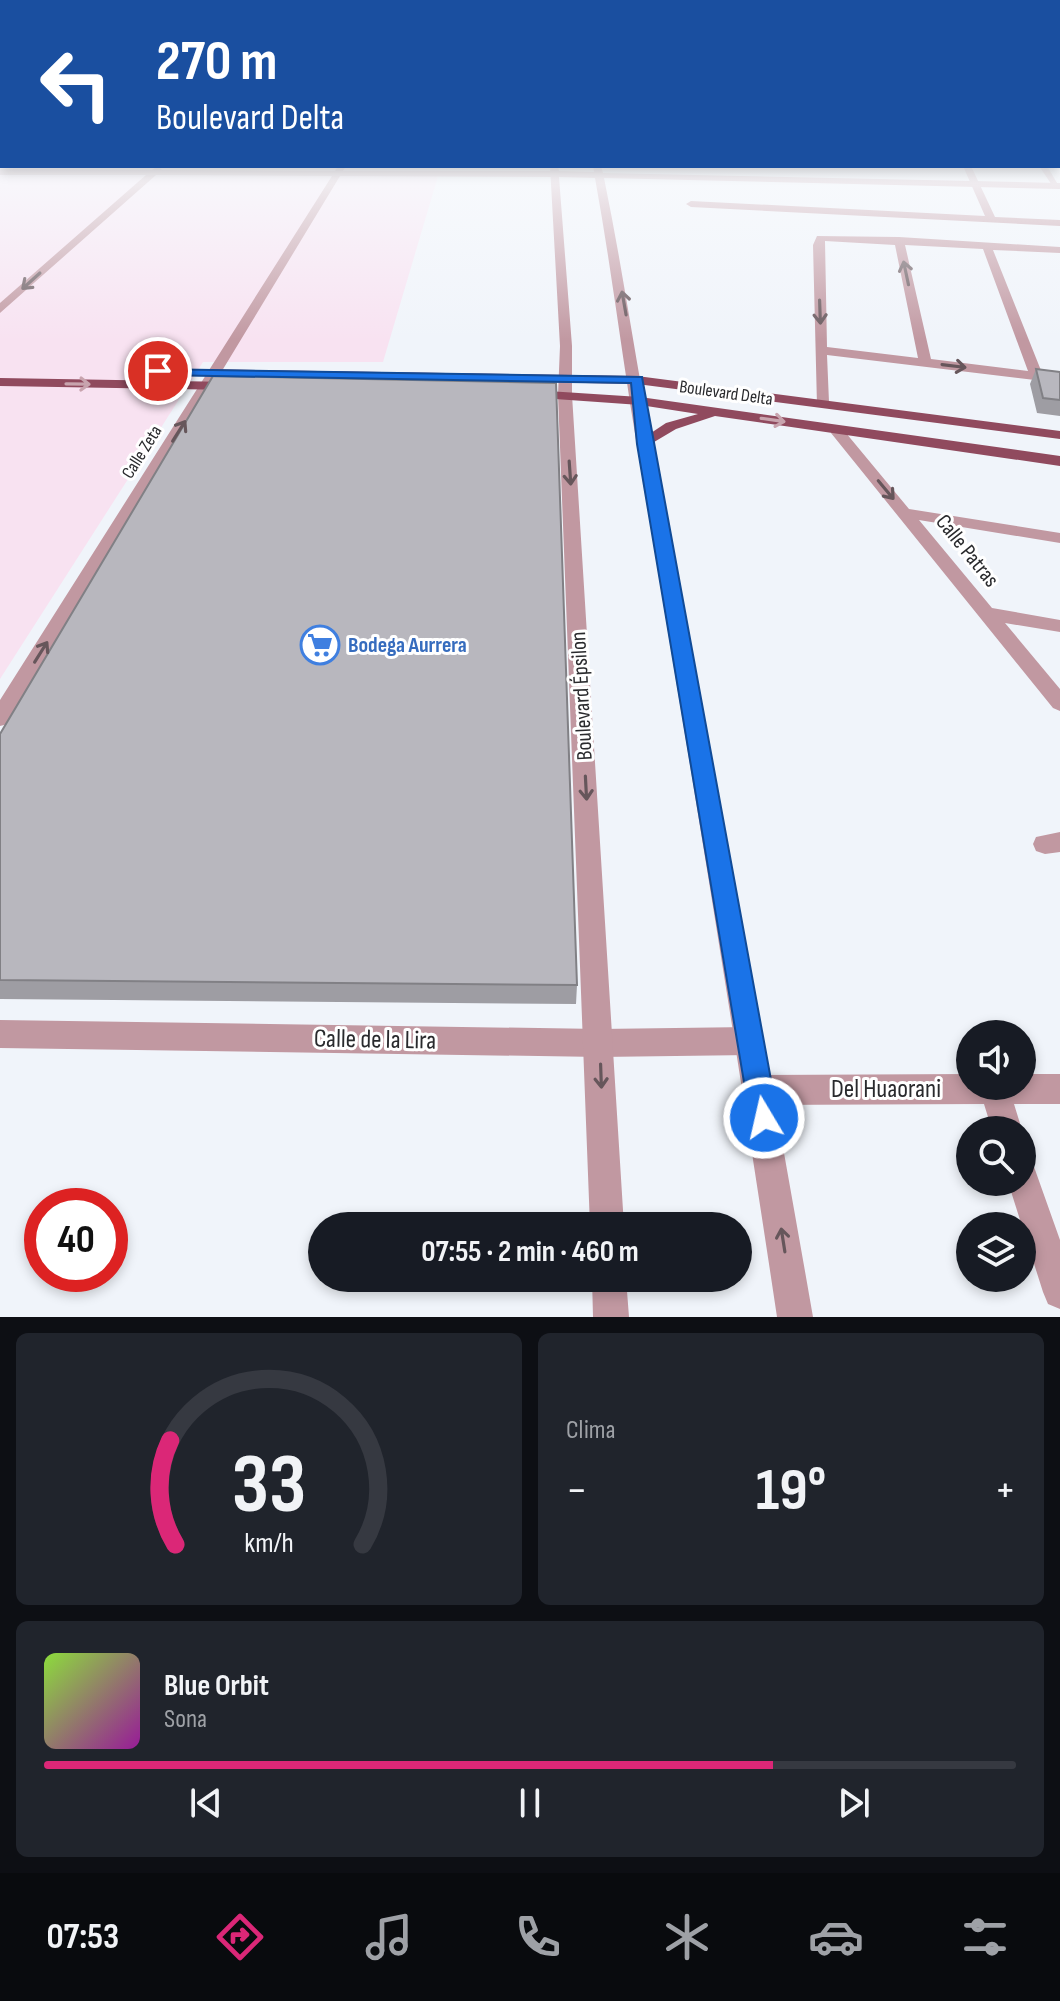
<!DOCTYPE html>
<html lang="es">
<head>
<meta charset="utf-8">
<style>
  :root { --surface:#171b24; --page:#20242c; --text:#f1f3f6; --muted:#9ea1a6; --line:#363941; --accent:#db2777 }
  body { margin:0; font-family:"Sofia Sans Condensed",sans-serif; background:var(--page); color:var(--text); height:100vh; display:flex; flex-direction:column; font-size:30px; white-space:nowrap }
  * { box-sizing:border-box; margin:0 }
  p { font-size:26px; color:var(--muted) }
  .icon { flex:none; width:44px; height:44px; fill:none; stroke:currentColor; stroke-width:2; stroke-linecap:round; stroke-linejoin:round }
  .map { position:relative; height:1317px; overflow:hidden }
  .sheet { display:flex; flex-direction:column; gap:16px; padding:16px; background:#0d0f14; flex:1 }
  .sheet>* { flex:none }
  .hud { position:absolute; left:0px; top:0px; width:1060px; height:168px; box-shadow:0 4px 12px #0003; background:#1a4fa0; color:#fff; overflow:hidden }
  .controls { position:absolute; left:956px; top:1020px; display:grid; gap:16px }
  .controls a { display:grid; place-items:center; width:80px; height:80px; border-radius:50%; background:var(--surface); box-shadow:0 4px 12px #0003; font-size:40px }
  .speed { position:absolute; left:24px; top:1188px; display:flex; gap:16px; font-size:40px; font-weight:700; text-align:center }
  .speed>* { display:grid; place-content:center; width:104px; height:104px; border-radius:50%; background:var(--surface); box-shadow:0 4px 12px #0003; line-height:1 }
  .speed .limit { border:12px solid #d22; background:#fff; color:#111 }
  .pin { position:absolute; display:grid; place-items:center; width:68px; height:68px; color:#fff; margin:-34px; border:4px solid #fff; border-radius:50%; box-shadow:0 2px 8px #0007 }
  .me { position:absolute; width:88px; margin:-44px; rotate:351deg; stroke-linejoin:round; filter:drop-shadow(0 0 6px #0008) }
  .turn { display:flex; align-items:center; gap:28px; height:168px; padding:0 24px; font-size:36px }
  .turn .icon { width:104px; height:104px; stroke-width:2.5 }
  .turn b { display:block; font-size:56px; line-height:68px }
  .big { font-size:60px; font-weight:700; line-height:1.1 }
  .sheet .tile { flex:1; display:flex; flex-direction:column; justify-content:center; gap:12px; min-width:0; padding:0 28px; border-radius:12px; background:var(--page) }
  .sheet .dial { align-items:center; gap:0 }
  .dial svg { height:208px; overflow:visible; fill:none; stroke:var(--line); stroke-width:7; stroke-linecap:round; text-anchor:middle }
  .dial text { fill:var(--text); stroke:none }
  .song { display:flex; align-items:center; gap:24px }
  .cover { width:96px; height:96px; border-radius:12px; background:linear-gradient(135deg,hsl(90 70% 55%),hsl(300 70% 35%)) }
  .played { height:8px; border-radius:4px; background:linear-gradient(90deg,var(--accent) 75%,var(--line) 75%) }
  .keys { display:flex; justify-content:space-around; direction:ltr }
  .heat { display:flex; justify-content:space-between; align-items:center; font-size:44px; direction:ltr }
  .sheet .tiles { flex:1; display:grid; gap:16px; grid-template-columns:1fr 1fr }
  .tile:last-child { grid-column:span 2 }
  .trip { position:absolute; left:308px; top:1212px; width:444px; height:80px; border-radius:40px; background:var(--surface); box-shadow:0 4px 12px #0003; font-weight:700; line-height:80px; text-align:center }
  .dock { display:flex; height:128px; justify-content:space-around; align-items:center; background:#090b0e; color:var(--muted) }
  .dock .icon { width:56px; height:56px }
  .dock .selected { color:var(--accent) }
  .dock b { font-size:36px; color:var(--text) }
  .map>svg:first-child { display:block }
  .industrial { fill:#f8e2f1 }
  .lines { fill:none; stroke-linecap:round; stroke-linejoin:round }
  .minor { fill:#c198a1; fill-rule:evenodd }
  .tertiary { fill:#c198a1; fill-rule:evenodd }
  .primary { fill:#904a5e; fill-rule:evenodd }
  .wall { fill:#9e9da3 }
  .building { fill:#b8b7be; stroke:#818085; stroke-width:2 }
  .oneway { stroke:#66565b }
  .oneway2 { stroke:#c8a4ae }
  .route { fill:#1a73e8; stroke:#114b97; stroke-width:2 }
  .labels { text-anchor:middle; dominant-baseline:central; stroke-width:6; stroke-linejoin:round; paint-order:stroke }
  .far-street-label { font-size:18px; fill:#292a2d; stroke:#fff }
  .street-label { font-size:22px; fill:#292a2d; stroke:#fff }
  .shop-label { font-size:22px; font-weight:bold; fill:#366cbe; stroke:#fff; text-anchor:start }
  .near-street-label { font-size:26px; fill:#292a2d; stroke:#fff }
</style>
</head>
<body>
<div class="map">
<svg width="1060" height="1317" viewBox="0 0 1060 1317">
  <rect width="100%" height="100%" fill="#f0f4fa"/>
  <path class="industrial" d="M 0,157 L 2,166 L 441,166 L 383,362 L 203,362 L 0,679 Z"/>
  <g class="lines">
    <path class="minor" d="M 1058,159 L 1060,159 L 1060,165 L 1058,165 Z
      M 158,166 L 162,170 L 335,171 L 338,166 L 346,166 L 343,171 L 555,171 L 559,174 L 555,177 L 340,176 L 8,724 L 0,726 L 0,700 L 332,176 L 156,175 L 0,313 L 0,303 L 146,175 L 0,175 L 0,169 L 152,170 Z
      M 963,166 L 971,166 L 995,217 L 1060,220 L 1060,226 L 691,207 L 686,204 L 691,201 L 985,216 Z
      M 1039,166 L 1047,166 L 1060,188 L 1054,188 Z
      M 817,236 L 899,237 L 1060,247 L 1060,253 L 993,250 L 1042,373 L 1060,375 L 1060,383 L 827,355 L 829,402 L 817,405 L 813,245 ZM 825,241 L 895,245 L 918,358 L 827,347 ZM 905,245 L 983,249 L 1028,371 L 931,359 Z
      M 836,426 L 841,427 L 909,509 L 1060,533 L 1060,543 L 919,520 L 992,608 L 1060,620 L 1060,632 L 1005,623 L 1060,689 L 1060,711 L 1053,708 L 831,433 L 831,427 Z
      M 1060,832 L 1060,852 L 1045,854 L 1036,851 L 1033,844 L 1036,837 Z
      M 0,1020 L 600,1029 L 750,1027 L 760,1031 L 764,1041 L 760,1051 L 750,1055 L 600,1057 L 0,1048 Z
      M 970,1074 L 970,1086 L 1022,1086 L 1022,1074 L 1060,1074 L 1060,1104 L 1014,1104 L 1022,1130 L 1022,1131 L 992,1130 L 984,1104 L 759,1105 L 748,1101 L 744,1090 L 748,1079 L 759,1075 Z
      M 1022,1159 L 1033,1164 L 1060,1240 L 1060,1309 L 1048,1304 L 1043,1292 L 1008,1182 L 1022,1182 Z"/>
    <path class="tertiary" d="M 550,166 L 558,166 L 559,171 L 594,172 L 593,166 L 601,166 L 603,173 L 1060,183 L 1060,189 L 604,178 C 623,270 636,364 654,457 C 709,743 763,1030 813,1317 L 777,1317 C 734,1030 687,744 639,458 C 623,365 612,271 595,178 L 559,177 L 572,346 L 572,395 L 624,1226 L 590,1226 L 558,395 L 560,346 Z
      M 592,1278 L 626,1278 L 629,1317 L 593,1317 Z"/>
    <path class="primary" d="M 199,369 L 637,376 L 1060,431 L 1060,439 L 637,384 L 204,376 L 199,375 Z
      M 0,378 L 232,382 L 239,386 L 232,390 L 0,386 Z
      M 532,390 L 640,397 L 1060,456 L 1060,466 L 715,416 L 676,429 L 644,448 L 637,444 L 639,441 L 666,423 L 698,414 L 640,405 L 527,397 L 525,394 Z"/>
  </g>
  <path class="wall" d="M 1036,369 L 1060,372 L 1060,416 L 1037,413 L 1030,384 Z
    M 0,734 L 577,985 L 576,1004 L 0,999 Z"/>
  <path class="building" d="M 1036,369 L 1060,372 L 1060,400 L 1043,398 Z
    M 213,376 L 556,383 L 577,985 L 0,980 L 0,734 Z"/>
  <defs><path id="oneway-shaft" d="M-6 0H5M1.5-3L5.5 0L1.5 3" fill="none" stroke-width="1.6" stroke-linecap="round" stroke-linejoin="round" transform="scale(2)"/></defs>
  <g class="oneway">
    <use href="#oneway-shaft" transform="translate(906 273) rotate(-102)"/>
    <use href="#oneway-shaft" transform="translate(31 281) rotate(138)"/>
    <use href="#oneway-shaft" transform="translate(624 303) rotate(-100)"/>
    <use href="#oneway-shaft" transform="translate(820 312) rotate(88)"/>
    <use href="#oneway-shaft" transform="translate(954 366) rotate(7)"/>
    <use href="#oneway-shaft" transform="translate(179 431) rotate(-58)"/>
    <use href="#oneway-shaft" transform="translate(570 473) rotate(86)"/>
    <use href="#oneway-shaft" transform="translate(886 490) rotate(50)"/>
    <use href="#oneway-shaft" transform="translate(41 652) rotate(-58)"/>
    <use href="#oneway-shaft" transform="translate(586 788) rotate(87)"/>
    <use href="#oneway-shaft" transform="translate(601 1076) rotate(88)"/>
    <use href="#oneway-shaft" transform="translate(783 1240) rotate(-99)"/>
  </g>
  <g class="oneway2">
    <use href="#oneway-shaft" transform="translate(78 384) rotate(1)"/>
    <use href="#oneway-shaft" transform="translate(773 420) rotate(8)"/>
  </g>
  <linearGradient id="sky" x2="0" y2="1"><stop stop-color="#84c6f1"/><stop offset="0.46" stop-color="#f8fafd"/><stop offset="1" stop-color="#f8fafd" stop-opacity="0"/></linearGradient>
  <rect width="1060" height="341" fill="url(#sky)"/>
  <path class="route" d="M 154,369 L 642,377 L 778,1118 L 774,1128 L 764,1132 L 754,1128 L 750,1118 L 637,444 L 631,383 L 158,375 L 152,371 Z"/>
  <defs>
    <symbol id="supermarket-ring" viewBox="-11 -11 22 22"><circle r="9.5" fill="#fff" stroke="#3f7fe0" stroke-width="1.5"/><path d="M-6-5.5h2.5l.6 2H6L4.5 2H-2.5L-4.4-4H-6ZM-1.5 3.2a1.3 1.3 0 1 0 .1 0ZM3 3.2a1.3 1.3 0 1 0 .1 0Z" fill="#3f7fe0"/></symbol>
  </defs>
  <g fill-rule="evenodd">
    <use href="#supermarket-ring" x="298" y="623" width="44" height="44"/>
  </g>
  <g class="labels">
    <g class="far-street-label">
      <text transform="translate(726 393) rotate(8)">Boulevard Delta</text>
      <text transform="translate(142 452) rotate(-58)">Calle Zeta</text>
    </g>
    <g class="street-label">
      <text transform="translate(967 551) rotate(51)">Calle Patras</text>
      <text transform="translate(582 696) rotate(-93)">Boulevard Épsilon</text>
    </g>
    <g class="shop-label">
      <text x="348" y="645">Bodega Aurrera</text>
    </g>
    <g class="near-street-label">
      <text transform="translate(375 1040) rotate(1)">Calle de la Lira</text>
      <text x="886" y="1089">Del Huaorani</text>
    </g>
  </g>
</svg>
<div class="controls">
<a><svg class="icon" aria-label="sound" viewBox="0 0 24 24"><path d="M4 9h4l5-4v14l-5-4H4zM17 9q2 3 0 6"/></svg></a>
<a><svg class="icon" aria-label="search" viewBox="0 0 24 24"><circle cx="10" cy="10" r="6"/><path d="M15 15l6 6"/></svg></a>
<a><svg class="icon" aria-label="layers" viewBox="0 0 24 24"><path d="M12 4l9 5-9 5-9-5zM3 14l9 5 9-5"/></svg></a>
</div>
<div class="speed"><div class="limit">40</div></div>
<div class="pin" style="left:158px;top:371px;background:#d93025"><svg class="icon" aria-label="arrive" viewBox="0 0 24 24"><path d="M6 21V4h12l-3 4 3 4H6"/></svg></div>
<svg class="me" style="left:764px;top:1118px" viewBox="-20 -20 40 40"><circle r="17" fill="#1a73e8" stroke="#fff" stroke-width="3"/><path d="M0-11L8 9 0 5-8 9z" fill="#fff"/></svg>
<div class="trip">07:55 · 2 min · 460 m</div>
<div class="hud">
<div class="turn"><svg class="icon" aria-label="left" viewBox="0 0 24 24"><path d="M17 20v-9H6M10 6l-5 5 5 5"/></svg><div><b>270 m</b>Boulevard Delta</div></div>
</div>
</div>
<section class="sheet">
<div class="tiles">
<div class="tile dial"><svg viewBox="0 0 100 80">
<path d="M14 69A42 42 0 1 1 86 69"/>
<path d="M14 69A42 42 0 0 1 12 29" stroke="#db2777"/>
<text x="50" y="56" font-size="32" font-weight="700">33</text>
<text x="50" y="72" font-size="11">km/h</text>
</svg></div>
<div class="tile"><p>Clima</p>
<div class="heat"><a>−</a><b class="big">19°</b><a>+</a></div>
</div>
<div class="tile">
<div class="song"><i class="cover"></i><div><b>Blue Orbit</b><p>Sona</p></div></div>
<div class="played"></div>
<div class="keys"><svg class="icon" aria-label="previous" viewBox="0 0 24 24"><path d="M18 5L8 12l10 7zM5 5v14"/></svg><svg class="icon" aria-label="pause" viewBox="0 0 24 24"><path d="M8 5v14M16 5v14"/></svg><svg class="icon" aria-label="next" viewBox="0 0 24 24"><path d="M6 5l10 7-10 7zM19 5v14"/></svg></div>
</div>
</div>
</section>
<nav class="dock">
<b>07:53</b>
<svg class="icon selected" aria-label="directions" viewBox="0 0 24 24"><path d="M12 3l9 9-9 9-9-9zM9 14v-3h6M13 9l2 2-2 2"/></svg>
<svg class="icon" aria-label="music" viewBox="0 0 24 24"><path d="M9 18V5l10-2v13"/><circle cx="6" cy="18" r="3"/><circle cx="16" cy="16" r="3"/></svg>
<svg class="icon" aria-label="phone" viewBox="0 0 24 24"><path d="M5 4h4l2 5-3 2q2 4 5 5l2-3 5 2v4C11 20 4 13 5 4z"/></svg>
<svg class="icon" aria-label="climate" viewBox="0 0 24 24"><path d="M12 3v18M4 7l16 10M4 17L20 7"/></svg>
<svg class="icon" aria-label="car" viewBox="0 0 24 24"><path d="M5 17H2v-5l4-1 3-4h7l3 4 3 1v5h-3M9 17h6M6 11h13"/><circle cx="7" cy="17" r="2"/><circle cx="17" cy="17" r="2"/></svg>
<svg class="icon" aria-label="filters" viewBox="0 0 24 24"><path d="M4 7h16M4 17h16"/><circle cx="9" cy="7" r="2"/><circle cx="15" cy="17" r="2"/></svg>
</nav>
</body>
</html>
